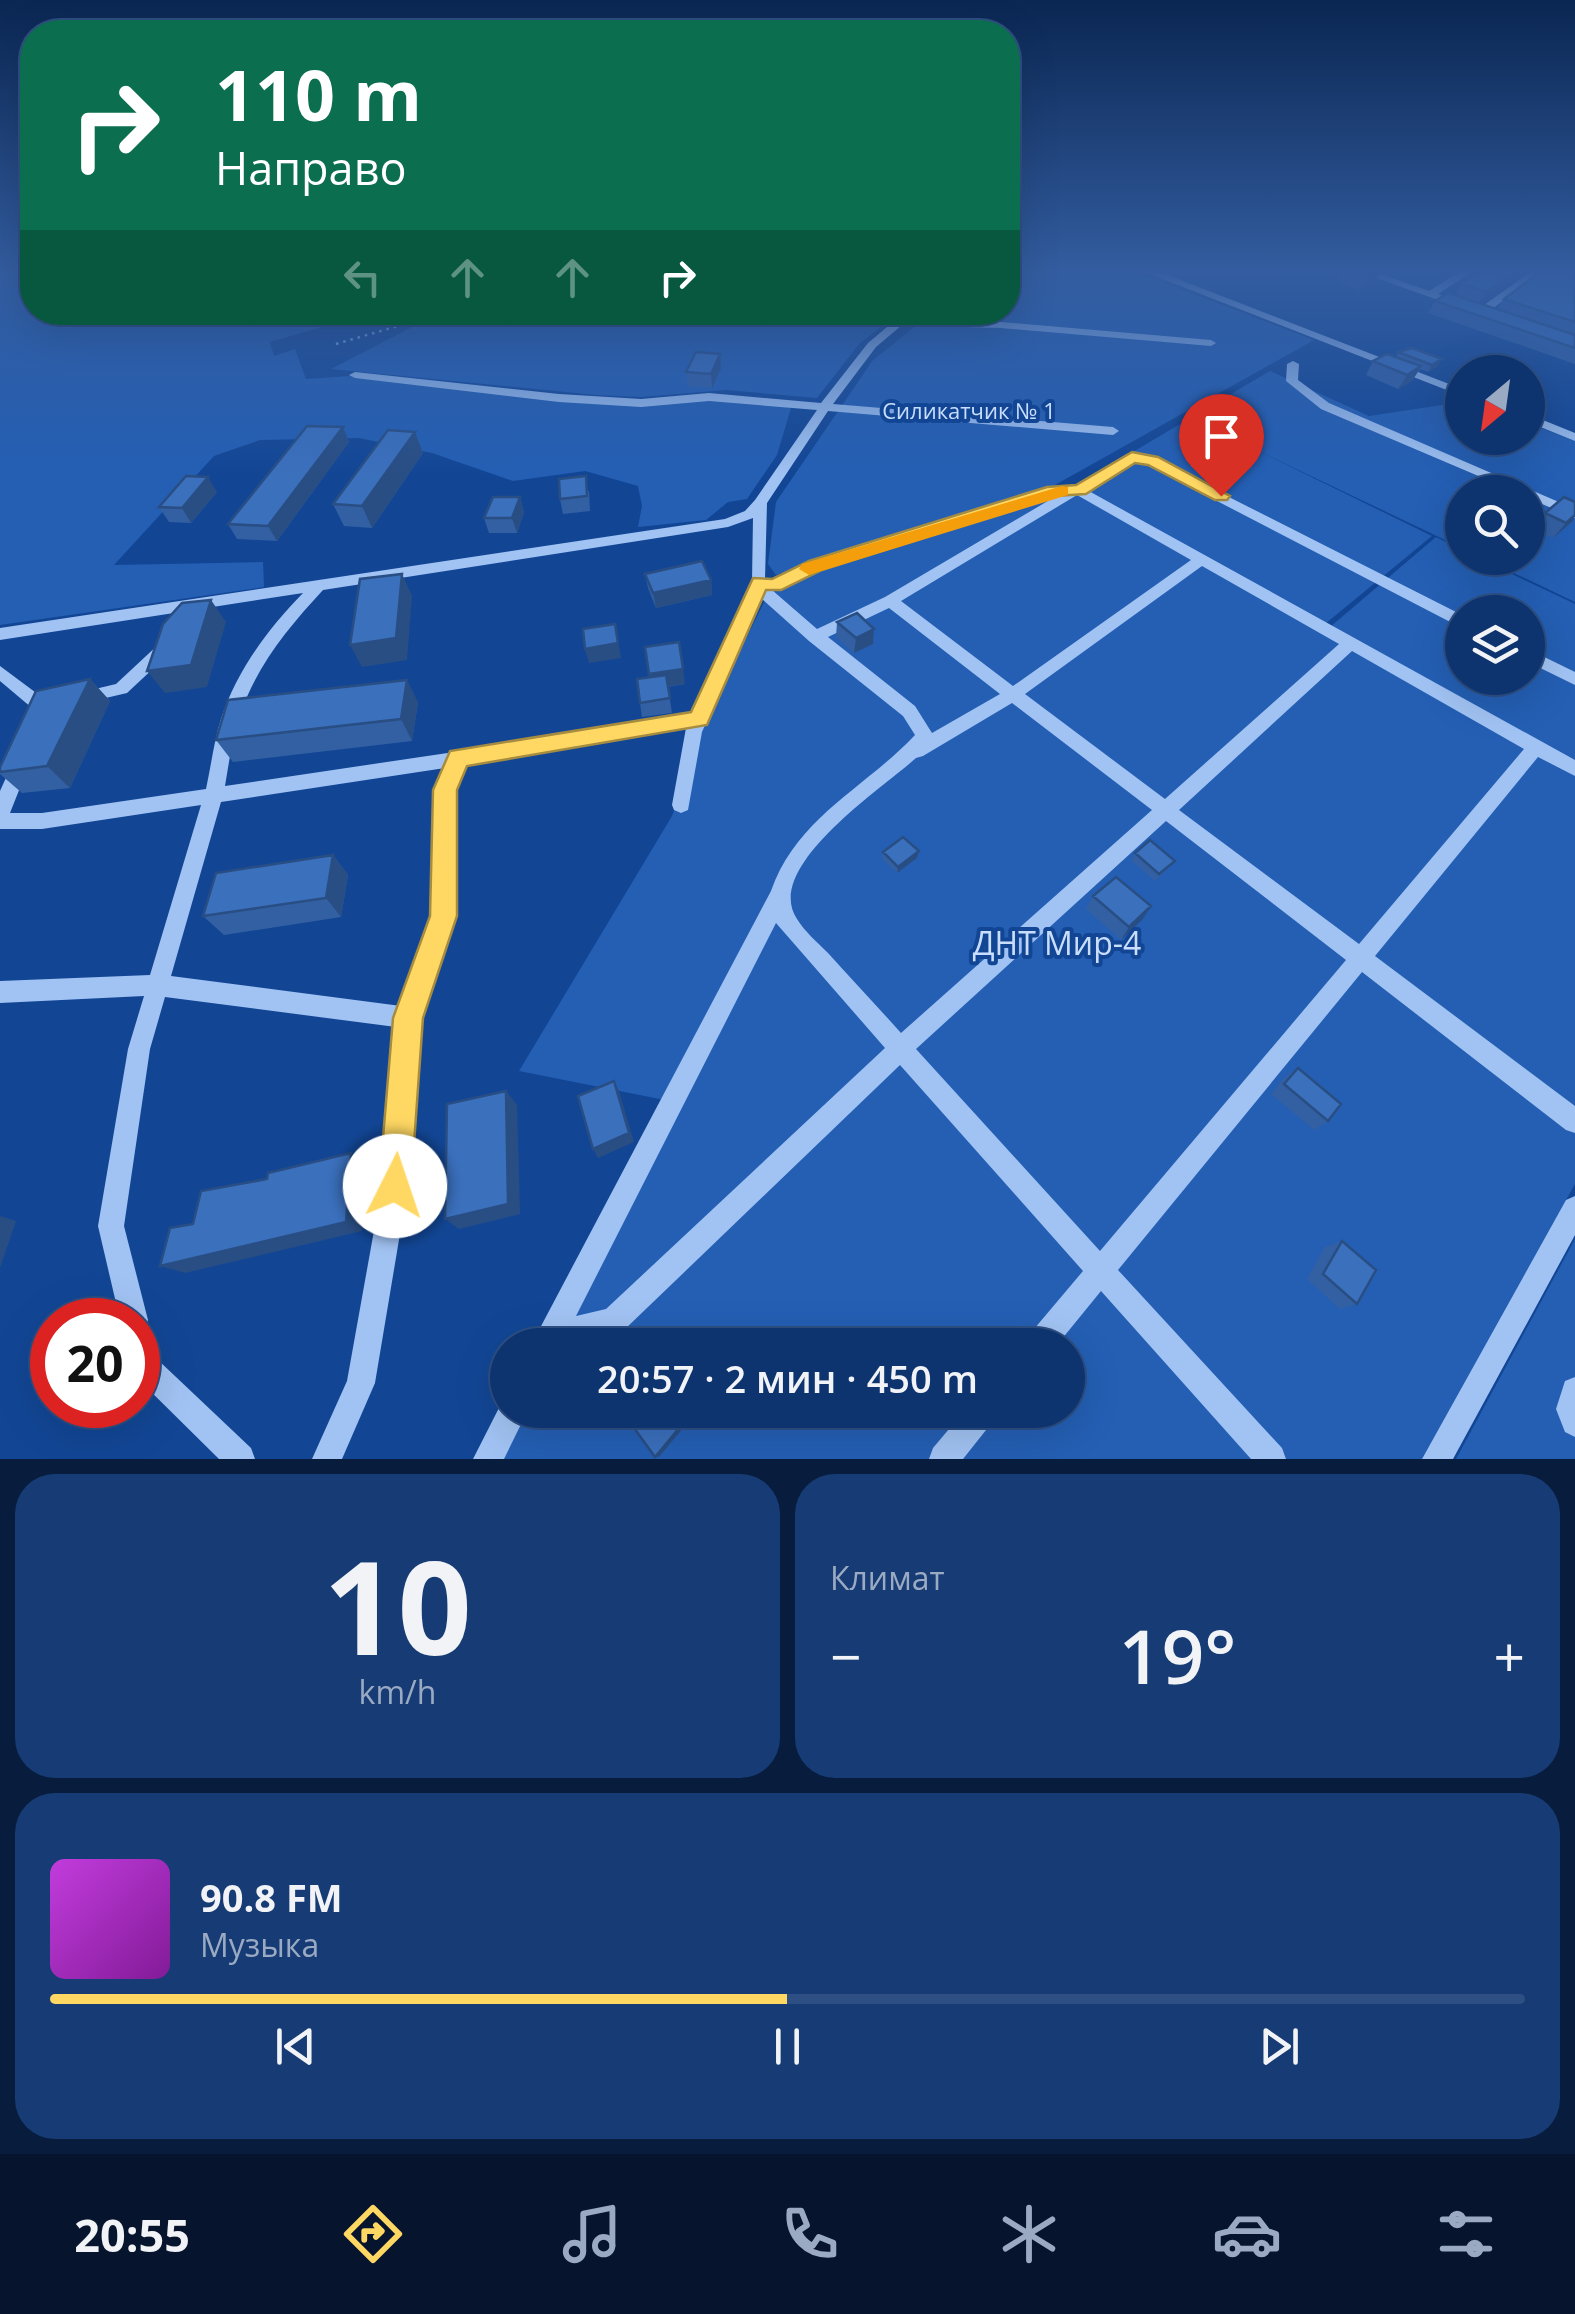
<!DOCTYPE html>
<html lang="ru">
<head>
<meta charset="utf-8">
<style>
  :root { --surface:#0e3470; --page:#173c75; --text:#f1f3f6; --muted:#9baac3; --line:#2e4f83; --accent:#ffd863 }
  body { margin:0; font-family:"Open Sans",sans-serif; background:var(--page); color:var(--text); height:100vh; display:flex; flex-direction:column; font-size:38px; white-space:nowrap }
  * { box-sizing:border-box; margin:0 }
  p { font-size:32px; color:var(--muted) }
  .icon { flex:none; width:55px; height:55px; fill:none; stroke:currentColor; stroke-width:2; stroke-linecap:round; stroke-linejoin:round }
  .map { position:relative; height:1459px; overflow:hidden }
  .details { display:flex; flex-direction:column; gap:15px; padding:15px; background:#081d3e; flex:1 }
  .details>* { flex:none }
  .banner { position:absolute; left:20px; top:20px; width:1000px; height:305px; border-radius:40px; box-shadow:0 10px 40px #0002,0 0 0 2px var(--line); background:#0b6e4f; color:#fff; overflow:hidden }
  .needle { width:65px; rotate:209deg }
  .buttons { position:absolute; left:1445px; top:355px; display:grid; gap:20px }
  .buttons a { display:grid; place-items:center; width:100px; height:100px; border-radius:50%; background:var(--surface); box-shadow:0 10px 40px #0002,0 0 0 2px var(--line); font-size:50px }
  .speed { position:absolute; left:30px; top:1298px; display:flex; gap:20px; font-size:50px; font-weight:700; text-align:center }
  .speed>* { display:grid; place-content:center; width:130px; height:130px; border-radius:50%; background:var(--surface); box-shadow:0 10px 40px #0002,0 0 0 2px var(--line); line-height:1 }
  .speed .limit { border:15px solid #d22; background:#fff; color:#111 }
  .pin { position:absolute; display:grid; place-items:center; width:85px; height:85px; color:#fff; margin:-102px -42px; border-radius:50% 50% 50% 0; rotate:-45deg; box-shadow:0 0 10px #0007 }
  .pin .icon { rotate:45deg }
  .me { position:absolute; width:110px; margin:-55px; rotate:4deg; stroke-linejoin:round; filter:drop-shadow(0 0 8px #0008) }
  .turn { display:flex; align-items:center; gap:35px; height:210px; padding:0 30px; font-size:45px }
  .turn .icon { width:130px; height:130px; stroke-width:2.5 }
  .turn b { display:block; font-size:70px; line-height:85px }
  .lanes { display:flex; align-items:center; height:95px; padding:0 30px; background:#0003; justify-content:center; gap:50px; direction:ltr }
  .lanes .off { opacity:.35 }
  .big { font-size:75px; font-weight:600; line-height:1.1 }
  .details .card { flex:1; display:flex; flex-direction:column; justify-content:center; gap:15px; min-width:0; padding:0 35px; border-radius:40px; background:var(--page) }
  .details .dial { align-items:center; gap:0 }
  .dial b { font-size:130px; line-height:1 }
  .song { display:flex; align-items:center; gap:30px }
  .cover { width:120px; height:120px; border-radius:15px; background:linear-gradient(135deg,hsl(290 70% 55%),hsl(290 70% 35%)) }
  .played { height:10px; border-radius:5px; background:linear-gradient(90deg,var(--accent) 50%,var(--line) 50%) }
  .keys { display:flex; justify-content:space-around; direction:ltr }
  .heat { display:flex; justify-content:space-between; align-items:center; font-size:55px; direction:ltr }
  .details .tiles { flex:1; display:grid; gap:15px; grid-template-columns:1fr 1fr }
  .card:last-child { grid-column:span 2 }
  .trip { position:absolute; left:490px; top:1328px; width:595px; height:100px; border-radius:50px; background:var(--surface); box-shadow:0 10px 40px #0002,0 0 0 2px var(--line); font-weight:600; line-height:100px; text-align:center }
  .tab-bar { display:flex; height:160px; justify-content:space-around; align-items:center; background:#06152d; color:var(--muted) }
  .tab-bar .icon { width:70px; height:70px }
  .tab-bar .on { color:var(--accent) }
  .tab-bar b { font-size:45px; color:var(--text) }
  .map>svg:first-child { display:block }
  .green { fill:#245fb4; fill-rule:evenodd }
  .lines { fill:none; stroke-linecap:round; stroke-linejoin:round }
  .path { stroke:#a1c3f3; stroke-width:2.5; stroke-dasharray:2.5 5; stroke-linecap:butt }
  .minor { fill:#a1c3f3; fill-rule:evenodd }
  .wall { fill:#3360a3 }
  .shaded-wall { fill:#294e84 }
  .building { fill:#3b70bd; stroke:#294e84; stroke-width:2.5 }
  .route { fill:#ffd863; stroke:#a68c40; stroke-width:2.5 }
  .slow { fill:#f59e0b }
  .labels { text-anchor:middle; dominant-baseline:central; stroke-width:8; stroke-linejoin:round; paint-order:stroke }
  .far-park-label { font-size:22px; fill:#c9defd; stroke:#124695 }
  .near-park-label { font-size:32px; fill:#c9defd; stroke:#124695 }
</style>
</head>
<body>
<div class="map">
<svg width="1575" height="1459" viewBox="0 0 1575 1459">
  <rect width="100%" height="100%" fill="#124695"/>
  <path class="green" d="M 0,271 L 32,271 L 32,312 L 358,313 L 346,320 L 270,342 L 274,356 L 295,349 L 306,379 L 350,376 C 445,386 543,403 639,403 C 692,403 739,392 791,408 L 777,455 L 747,499 L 728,502 L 706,520 L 638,527 L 642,506 L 638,486 L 585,471 L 513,481 L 432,453 L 359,438 L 260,440 L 214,456 L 114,565 L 263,562 L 264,587 L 0,625 Z
    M 1008,271 L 1133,271 L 1314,340 L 1055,485 L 776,575 L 768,564 L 776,502 L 873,360 L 932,313 L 1008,312 Z
    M 439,313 L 899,313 L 859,344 L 817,398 L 726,390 L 641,397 L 596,395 L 331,369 Z
    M 1270,371 L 1369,416 L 1462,402 L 1462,438 L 1528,438 L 1528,423 L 1575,441 L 1575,602 L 1482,558 L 1528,558 L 1528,492 L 1462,492 L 1462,548 L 1246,445 L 1432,536 L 1325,624 L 1075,486 Z
    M 1073,488 L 1575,773 L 1575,1184 L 1422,1459 L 502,1459 L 526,1410 L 1068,1410 L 1068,1345 L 559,1345 L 680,1103 L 519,1071 L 672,816 L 705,722 L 774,582 Z
    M 1436,537 L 1462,550 L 1462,558 L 1478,558 L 1575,604 L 1575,765 L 1330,627 ZM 1462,612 L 1528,612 L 1528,678 L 1462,678 Z
    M 1575,1239 L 1575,1459 L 1456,1459 Z"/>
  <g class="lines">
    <path class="path" d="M 336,344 L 446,312"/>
    <path class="minor" d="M 1142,271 L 1157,271 L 1462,389 L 1462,396 Z
      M 1356,271 L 1372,271 L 1429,291 L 1461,271 L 1473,271 L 1438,294 L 1465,303 L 1466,305 L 1461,308 Z
      M 1532,271 L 1544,271 L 1485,314 L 1477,314 L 1477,310 Z
      M 905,312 L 917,312 L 910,319 L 1001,322 L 1211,340 L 1216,343 L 1211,346 L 1001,328 L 902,325 L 876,347 L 833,404 L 1113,427 L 1119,431 L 1113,435 L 828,411 L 767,503 L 765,579 L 773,581 L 810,563 L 1049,488 L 1072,487 L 1127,454 L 1142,453 L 1462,615 L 1462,626 L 1456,625 L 1140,461 L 1135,461 L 1087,490 L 1575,760 L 1575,776 L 1538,757 L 1375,956 L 1575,1106 L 1575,1133 L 1566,1130 L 1362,972 L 1118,1270 L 1282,1448 L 1286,1459 L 1251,1459 L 1101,1291 L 1057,1345 L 1025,1345 L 1029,1335 L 1083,1271 L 900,1065 L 623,1331 L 569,1345 L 537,1345 L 535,1340 L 539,1330 L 771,891 C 797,817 864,789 915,735 L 903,716 L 809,641 L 761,598 L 702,732 L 688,810 L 681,813 L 674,810 L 672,805 L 686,728 L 464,765 L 454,790 L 453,916 L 419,1018 L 408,1186 L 375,1383 L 342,1459 L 312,1459 L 347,1381 L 382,1186 L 396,1027 L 165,997 L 150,1049 L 124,1226 L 148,1320 L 146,1325 L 152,1336 L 157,1359 L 251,1448 L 255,1459 L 219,1459 L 138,1379 L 138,1320 L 120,1320 L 98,1226 L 128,1049 L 144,996 L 0,1003 L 0,981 L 150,975 L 201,805 L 42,829 L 0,829 L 0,791 L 14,760 L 26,760 L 29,765 L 10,813 L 42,813 L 206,789 C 211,766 214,741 221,719 C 237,670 268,629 303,593 L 0,640 L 0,628 L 725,519 L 745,511 L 755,500 L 817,410 L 709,401 L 641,407 L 559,402 L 355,378 L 349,375 L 355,372 L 559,394 L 641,399 L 709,393 L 821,403 L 868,343 ZM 1058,495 L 885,597 L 817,629 L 772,590 L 779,590 L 820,569 ZM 1077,495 L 1191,560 L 1013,686 L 901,601 ZM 753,518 L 752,582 L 693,714 L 589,732 L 225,786 C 229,763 232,738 240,715 C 257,665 288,628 323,590 L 728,527 ZM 1202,566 L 1339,644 L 1165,799 L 1025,694 ZM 889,608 L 1000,694 L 932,733 L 915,706 L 828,637 ZM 1352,651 L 1524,749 L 1359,944 L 1179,810 ZM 1012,703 L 1152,810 L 901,1033 C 877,1006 852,980 828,953 C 818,943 805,932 797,919 C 762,867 883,788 916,758 L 923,756 ZM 445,768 L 436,790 L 433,916 L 401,1006 L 171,976 L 221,802 ZM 1166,821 L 1346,960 L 1100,1251 L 916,1049 ZM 776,923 L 885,1048 L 606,1309 L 576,1316 Z
      M 1293,361 L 1299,364 L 1298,380 L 1329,403 L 1575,509 L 1575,518 L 1528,498 L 1528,492 L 1516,492 L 1321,409 L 1286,381 L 1287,364 Z
      M 1528,414 L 1575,433 L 1575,441 L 1528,422 Z
      M 166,641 L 174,647 L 172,651 L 127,693 L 80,704 L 74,702 L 72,698 L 74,694 L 116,684 L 160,643 Z
      M 1528,649 L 1575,672 L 1575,685 L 1528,662 Z
      M 0,666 L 47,701 L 50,706 L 44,723 L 32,723 L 29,718 L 32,708 L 0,681 Z
      M 1575,1196 L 1575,1235 L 1453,1459 L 1422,1459 L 1566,1200 Z
      M 1575,1377 L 1575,1437 L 1565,1432 L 1556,1409 L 1565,1381 Z
      M 508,1398 L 508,1410 L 528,1410 L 504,1459 L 473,1459 L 503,1400 Z
      M 965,1410 L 999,1410 L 994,1420 L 963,1459 L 929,1459 L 933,1448 Z"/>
  </g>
  <path class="wall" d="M 1342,271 L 1380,271 L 1375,282 L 1360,290 L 1337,281 Z
    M 1481,271 L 1525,271 L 1479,303 L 1497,309 L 1504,299 L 1575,271 L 1575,364 L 1428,313 L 1435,301 L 1455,295 L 1462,284 Z
    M 1398,352 L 1438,366 L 1428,372 L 1420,369 L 1412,381 L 1398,389 L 1366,375 L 1373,361 L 1396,357 Z
    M 721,368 L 712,388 L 688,386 L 686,372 Z
    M 343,427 L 349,442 L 277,541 L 237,539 L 228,524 Z
    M 415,432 L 423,453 L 372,528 L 344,526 L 333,504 Z
    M 589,491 L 590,511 L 563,514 L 560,499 Z
    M 217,492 L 191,523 L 169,522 L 159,507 Z
    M 520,497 L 524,512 L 517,533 L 489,533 L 484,518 Z
    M 1545,513 L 1573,521 L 1553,538 L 1533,528 Z
    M 645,574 L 711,580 L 712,595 L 656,608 L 648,588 Z
    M 837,622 L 874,629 L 873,644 L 854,653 L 836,637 Z
    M 649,674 L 685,684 L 668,687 L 672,713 L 642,717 L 640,703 L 649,677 Z
    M 90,679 L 110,701 L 70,788 L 22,793 L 0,774 L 0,767 Z
    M 418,702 L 412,741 L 233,762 L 216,740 Z
    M 919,851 L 917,858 L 897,873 L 882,859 L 883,852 Z
    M 1135,853 L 1170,867 L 1155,881 L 1131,860 Z
    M 333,855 L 348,875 L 341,917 L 224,935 L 203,916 Z
    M 1093,896 L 1151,906 L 1143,919 L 1121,940 L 1086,909 Z
    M 1298,1068 L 1328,1121 L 1314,1130 L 1271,1094 L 1284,1078 Z
    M 1342,1241 L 1357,1304 L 1340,1309 L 1307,1279 L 1325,1247 Z"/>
  <path class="shaded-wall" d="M 1376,271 L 1380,271 L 1375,282 L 1360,290 L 1367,276 Z
    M 1515,271 L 1525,271 L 1478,304 L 1486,292 Z
    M 720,354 L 721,368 L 712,388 L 711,374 Z
    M 1442,359 L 1438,366 L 1428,372 L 1432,365 Z
    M 1421,366 L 1412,381 L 1398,389 L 1407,375 Z
    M 343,427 L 349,442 L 277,541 L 268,526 Z
    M 415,432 L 423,453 L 372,528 L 362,506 Z
    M 208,477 L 217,492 L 191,523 L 182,508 Z
    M 520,497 L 524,512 L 517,533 L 512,518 Z
    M 1575,515 L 1573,521 L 1553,538 L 1566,523 Z
    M 402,574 L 412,596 L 407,660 L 362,667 L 350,645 Z
    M 711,580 L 712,595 L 656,608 L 653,593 Z
    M 211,600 L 226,622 L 207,687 L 165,693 L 147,671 Z
    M 615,624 L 621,658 L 589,663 L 585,649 Z
    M 874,629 L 873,644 L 854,653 L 856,638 Z
    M 683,669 L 685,684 L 651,689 L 649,674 Z
    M 90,679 L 110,701 L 70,788 L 47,766 Z
    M 407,680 L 418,702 L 412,741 L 401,719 Z
    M 919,851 L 917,858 L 897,873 L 898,867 Z
    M 333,855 L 348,875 L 341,917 L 326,898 Z
    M 1151,906 L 1143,919 L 1121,940 L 1129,927 Z
    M 614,1081 L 619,1091 L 634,1142 L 598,1158 L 593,1149 Z
    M 506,1091 L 517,1105 L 520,1214 L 459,1229 L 445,1219 Z
    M 351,1153 L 367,1164 L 362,1231 L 185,1273 L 160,1266 Z
    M 0,1216 L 16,1221 L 0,1268 Z
    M 694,1410 L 698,1410 L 659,1457 L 655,1457 Z"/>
  <path class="building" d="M 1353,271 L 1376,271 L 1367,276 Z
    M 1481,271 L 1515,271 L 1486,292 L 1462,284 Z
    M 1541,271 L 1575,271 L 1575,322 L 1504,299 Z
    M 1448,293 L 1575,335 L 1575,348 L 1435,301 Z
    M 1412,348 L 1442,359 L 1432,365 L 1398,352 Z
    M 696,352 L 720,354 L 711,374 L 686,372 Z
    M 1387,354 L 1421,366 L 1407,375 L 1373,361 Z
    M 307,426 L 343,427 L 268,526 L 228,524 Z
    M 388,430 L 415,432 L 362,506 L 333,504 Z
    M 186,476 L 208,477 L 182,508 L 159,507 Z
    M 586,476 L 587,496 L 560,499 L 559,479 Z
    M 493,497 L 520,497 L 512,518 L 484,518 Z
    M 1564,497 L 1575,502 L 1575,515 L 1566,523 L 1545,513 Z
    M 702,561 L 711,580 L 653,593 L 645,574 Z
    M 402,574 L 396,638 L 350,645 L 360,579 Z
    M 211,600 L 191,665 L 147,671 L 163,624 L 182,603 Z
    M 857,613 L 874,629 L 856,638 L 837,622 Z
    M 615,624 L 618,643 L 585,649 L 583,629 Z
    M 679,642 L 683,669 L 649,674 L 645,647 Z
    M 666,675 L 670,698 L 640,703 L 637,679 Z
    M 90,679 L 47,766 L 0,772 L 0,767 L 36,691 Z
    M 407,680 L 401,719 L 216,740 L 228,700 Z
    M 903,837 L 919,851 L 898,867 L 883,852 Z
    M 1150,840 L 1175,861 L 1159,874 L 1135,853 Z
    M 333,855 L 326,898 L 203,916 L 216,873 Z
    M 1116,877 L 1151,906 L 1129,927 L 1093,896 Z
    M 1298,1068 L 1341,1104 L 1328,1121 L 1284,1084 Z
    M 614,1081 L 629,1133 L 593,1149 L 578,1096 Z
    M 506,1091 L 508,1204 L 445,1219 L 447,1104 Z
    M 351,1153 L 346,1222 L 160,1266 L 170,1228 L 193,1224 L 201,1191 L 267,1179 L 268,1173 Z
    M 1342,1241 L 1376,1270 L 1357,1304 L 1323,1274 Z
    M 660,1328 L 673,1345 L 645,1345 Z
    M 621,1410 L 694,1410 L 655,1457 Z"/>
  <linearGradient id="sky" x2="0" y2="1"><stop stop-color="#0a2652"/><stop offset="0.57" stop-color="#335da0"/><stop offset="1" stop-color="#335da0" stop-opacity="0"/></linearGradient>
  <rect width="1575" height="476" fill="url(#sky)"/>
  <path class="route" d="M 1132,452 L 1158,457 L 1230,496 L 1227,500 L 1215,500 L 1148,465 L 1135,463 L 1086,494 L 1055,496 L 822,570 L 781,590 L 766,590 L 707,725 L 467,766 L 457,790 L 457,916 L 423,1018 L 411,1186 L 407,1197 L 395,1202 L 383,1197 L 379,1186 L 393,1018 L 430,916 L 433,790 L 450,751 L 691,712 L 753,578 L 772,579 L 809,561 L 1047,487 L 1076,485 Z"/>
  <path class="slow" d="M 1062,486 L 1068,487 L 1068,495 L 815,573 L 809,575 L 799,569 L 802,564 Z"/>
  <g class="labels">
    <g class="far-park-label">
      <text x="969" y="410">Силикатчик № 1</text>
    </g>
    <g class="near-park-label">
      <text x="1057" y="942">ДНТ Мир-4</text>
    </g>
  </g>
</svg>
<div class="buttons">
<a><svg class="needle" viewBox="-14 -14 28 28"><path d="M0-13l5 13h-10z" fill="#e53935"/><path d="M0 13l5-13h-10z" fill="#9baac3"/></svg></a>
<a><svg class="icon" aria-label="search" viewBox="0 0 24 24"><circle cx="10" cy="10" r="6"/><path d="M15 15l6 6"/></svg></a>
<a><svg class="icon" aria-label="layers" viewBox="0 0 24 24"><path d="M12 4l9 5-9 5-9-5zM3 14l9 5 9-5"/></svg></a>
</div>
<div class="speed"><div class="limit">20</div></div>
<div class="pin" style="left:1221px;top:496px;background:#d93025"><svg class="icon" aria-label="arrive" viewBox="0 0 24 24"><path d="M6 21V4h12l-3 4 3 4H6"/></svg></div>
<svg class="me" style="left:395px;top:1186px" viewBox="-20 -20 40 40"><circle r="19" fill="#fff"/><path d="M0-13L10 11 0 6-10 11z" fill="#ffd863"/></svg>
<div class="trip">20:57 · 2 мин · 450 m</div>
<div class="banner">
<div class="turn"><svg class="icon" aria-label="right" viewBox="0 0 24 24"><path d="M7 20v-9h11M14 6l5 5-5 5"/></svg><div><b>110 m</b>Направо</div></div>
<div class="lanes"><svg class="icon off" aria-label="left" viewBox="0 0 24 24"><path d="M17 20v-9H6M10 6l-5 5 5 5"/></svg><svg class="icon off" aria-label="ahead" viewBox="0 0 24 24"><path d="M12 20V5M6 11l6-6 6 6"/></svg><svg class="icon off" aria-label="ahead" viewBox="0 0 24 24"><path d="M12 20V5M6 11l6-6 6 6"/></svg><svg class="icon" aria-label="right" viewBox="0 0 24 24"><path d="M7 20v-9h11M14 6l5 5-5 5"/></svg></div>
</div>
</div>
<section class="details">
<div class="tiles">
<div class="card dial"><b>10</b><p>km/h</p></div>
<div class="card"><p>Климат</p>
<div class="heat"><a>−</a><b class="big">19°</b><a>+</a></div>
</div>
<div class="card">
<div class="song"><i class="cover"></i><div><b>90.8 FM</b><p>Музыка</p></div></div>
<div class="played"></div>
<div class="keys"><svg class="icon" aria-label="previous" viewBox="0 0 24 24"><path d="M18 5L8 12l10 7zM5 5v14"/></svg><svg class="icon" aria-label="pause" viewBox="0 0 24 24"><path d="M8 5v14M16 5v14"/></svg><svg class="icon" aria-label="next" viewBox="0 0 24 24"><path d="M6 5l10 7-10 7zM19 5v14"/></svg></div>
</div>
</div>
</section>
<nav class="tab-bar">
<b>20:55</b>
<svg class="icon on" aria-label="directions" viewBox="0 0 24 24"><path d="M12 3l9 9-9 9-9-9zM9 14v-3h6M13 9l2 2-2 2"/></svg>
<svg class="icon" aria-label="music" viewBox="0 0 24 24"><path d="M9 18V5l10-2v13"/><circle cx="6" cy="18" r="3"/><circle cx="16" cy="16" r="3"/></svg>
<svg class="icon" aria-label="phone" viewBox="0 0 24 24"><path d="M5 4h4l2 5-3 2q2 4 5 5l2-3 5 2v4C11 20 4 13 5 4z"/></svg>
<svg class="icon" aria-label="climate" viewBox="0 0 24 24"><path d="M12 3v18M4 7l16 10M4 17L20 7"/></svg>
<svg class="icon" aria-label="car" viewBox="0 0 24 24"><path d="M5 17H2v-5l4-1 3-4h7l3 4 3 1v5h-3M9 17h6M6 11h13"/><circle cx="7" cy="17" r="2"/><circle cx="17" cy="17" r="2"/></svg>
<svg class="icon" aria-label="filters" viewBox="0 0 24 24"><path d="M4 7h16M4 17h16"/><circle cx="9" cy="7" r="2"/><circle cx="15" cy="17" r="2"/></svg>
</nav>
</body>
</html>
